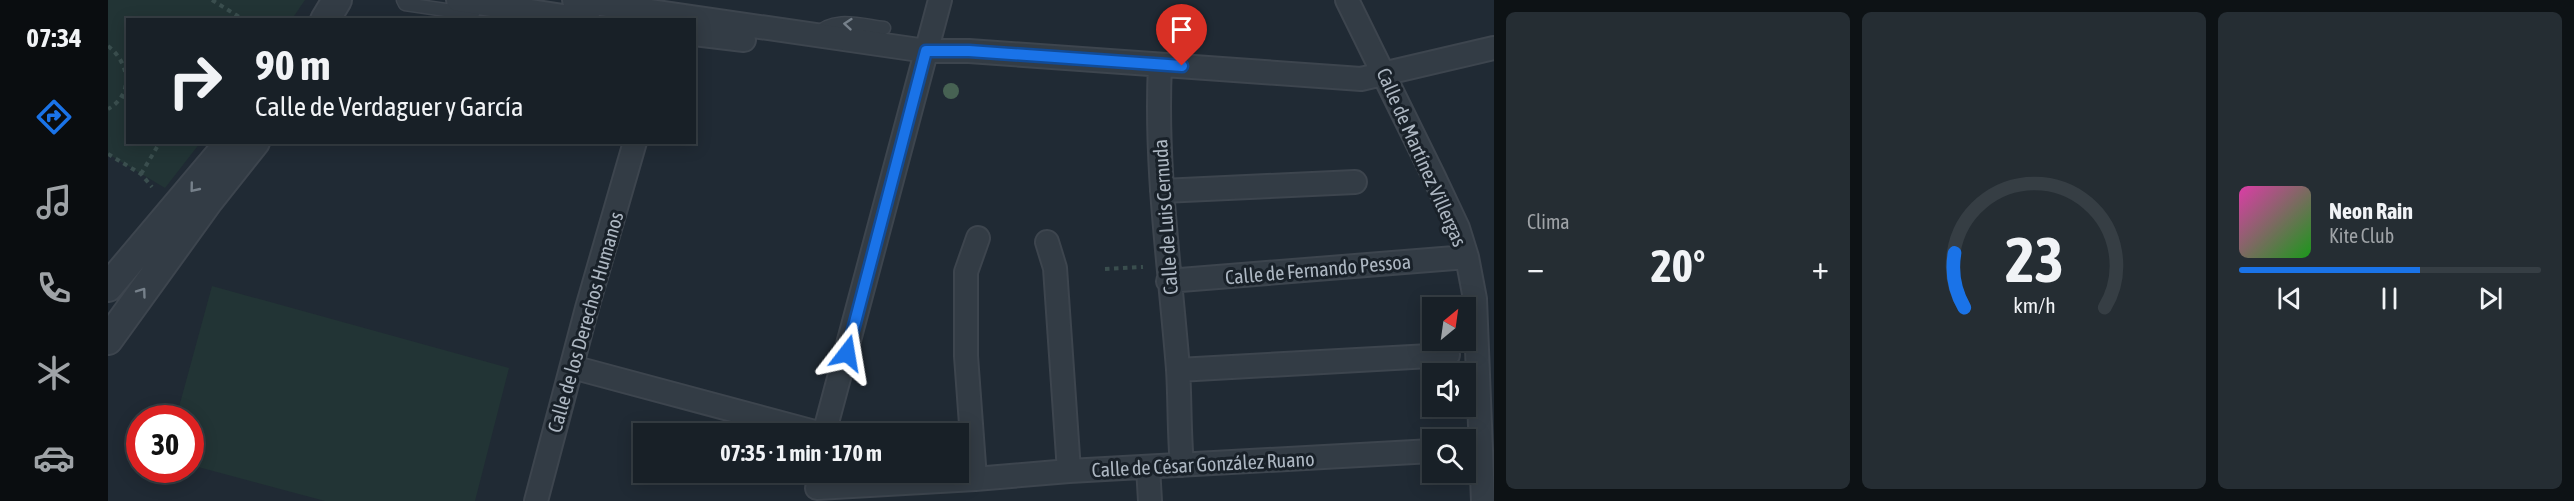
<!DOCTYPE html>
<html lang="es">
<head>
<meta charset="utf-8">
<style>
  :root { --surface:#182027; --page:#252d33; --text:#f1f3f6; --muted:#9fa3a7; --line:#363e44; --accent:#1a73e8 }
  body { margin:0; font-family:"Asap Condensed",sans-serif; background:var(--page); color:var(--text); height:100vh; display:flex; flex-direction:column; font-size:22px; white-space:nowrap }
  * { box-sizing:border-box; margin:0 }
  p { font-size:20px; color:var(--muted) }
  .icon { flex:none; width:33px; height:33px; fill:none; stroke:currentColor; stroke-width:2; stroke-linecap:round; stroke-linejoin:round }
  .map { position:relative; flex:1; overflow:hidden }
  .sheet { display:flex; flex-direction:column; gap:12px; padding:12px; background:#0d1215; width:1080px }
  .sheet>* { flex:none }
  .hud { position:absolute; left:18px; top:18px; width:570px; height:126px; border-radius:0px; box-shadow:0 3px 15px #0003,0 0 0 2px var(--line); background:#182027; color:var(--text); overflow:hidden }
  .needle { width:39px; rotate:29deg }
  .tools { position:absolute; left:1314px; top:297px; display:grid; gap:12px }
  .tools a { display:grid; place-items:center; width:54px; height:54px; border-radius:0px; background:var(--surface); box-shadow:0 3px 15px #0003,0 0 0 2px var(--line); font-size:30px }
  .speed { position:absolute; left:18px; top:405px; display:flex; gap:12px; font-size:30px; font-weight:700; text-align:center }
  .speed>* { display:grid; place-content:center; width:78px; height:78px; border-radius:50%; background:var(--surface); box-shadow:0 3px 15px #0003,0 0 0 2px var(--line); line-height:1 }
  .speed .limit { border:9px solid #d22; background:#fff; color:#111 }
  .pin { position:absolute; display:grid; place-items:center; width:51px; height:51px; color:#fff; margin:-62px -26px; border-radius:50% 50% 50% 0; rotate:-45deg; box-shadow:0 0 6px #0007 }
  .pin .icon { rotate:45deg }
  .me { position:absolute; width:66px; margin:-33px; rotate:14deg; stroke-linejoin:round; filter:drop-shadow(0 0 4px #0008) }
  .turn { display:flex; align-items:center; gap:21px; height:126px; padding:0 30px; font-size:27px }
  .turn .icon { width:78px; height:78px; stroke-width:2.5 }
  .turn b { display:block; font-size:42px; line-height:51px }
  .big { font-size:45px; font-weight:700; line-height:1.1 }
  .sheet .widget { flex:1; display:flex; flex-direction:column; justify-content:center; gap:9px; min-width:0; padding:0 21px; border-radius:9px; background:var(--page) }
  .sheet .dial { align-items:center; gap:0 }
  .dial svg { height:156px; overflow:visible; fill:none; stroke:var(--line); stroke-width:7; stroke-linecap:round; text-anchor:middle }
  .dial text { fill:var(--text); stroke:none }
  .song { display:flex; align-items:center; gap:18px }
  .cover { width:72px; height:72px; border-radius:9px; background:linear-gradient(135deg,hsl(320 70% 55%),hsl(120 70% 35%)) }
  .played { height:6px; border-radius:3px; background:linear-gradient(90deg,var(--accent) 60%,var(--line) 60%) }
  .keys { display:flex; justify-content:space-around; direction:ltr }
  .heat { display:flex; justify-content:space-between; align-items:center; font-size:33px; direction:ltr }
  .sheet .tiles { flex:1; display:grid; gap:12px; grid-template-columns:repeat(3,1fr) }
  .trip { position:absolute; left:525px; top:423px; width:336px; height:60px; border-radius:0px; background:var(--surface); box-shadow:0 3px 15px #0003,0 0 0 2px var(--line); font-weight:700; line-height:60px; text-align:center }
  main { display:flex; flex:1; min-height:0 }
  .tab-bar { display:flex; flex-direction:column; width:108px; justify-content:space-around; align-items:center; background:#0a0d10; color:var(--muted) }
  .tab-bar .icon { width:42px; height:42px }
  .tab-bar .active { color:var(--accent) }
  .tab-bar b { font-size:27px; color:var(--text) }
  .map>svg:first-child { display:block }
  .green { fill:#223435 }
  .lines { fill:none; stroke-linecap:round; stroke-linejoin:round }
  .service-casing { stroke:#3d454e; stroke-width:15 }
  .minor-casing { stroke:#3d454e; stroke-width:26 }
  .tertiary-casing { stroke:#3d454e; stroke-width:32 }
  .path { stroke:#3a4e4e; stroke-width:4; stroke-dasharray:4.5 4.5; stroke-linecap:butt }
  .service { stroke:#333c45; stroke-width:12 }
  .minor { stroke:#333c45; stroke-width:22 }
  .tertiary { stroke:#333c45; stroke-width:28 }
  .tree { fill:#476253 }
  .oneway { stroke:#76808a }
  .route-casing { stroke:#114b97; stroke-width:15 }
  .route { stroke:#1a73e8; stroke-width:10 }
  .labels { text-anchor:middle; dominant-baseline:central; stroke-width:6; stroke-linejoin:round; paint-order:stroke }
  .street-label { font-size:20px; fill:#adb7c2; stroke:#192129 }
</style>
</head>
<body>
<main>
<nav class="tab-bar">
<b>07:34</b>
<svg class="icon active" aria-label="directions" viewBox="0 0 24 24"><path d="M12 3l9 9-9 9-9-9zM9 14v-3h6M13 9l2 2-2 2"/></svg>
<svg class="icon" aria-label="music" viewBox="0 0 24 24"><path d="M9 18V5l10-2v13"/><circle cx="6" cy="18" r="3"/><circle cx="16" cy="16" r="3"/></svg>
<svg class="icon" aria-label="phone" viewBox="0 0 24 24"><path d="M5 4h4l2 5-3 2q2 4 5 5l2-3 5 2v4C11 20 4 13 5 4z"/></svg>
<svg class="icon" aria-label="climate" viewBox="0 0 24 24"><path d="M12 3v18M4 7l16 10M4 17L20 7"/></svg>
<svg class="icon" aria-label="car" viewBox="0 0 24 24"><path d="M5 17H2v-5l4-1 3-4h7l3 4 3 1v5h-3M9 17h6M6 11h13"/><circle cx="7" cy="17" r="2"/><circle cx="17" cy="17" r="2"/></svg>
</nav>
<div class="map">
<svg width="1386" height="501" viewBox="0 0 1386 501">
  <rect width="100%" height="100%" fill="#202a34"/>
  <path class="green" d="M 0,0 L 197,0 L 184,19 L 20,20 L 20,142 L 92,143 L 57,188 L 0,154 Z
    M 104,286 L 401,368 L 367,501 L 217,501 L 83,465 L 82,418 L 68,418 Z"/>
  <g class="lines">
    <defs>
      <path id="service" d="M 295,0 L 297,4 L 365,14
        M 708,35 C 725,16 752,25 776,28"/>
      <path id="minor" d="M 350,0 L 481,20
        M 466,0 L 818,51 L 861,51 L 1253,79 L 1386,48
        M 1239,0 L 1326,177 L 1350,228 L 1359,257 L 1367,299 L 1375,501
        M 586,34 L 636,40
        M 1052,65 C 1047,167 1062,268 1070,369 C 1072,401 1071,433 1074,465
        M 1054,191 L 1247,182
        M 939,242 L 947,268 L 961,471
        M 1060,281 L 1359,257
        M 464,367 L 714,434
        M 1070,370 L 1340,355
        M 716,434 L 832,0
        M 1040,467 L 1042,501
        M 867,479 L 858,356 L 858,272 L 870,238
        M 709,488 L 867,479 L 961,471 L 1324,451
        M 428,501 L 479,308 L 527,142"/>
      <path id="tertiary" d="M 217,20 L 229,0
        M 0,287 L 119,146
        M 0,340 L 101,200 L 147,142"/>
    </defs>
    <use href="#service" class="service-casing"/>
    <use href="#minor" class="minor-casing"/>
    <use href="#tertiary" class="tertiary-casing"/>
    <path class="path" d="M 104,0 L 136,20
      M 0,46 C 21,62 27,94 0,109
      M 14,96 L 20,99
      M 0,154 L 33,174 L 44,187
      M 33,174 L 52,142
      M 997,269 L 1035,267"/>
    <use href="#service" class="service"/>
    <use href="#minor" class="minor"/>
    <use href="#tertiary" class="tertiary"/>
  </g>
  <circle class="tree" cx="843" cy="91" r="8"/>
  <defs><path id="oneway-chevron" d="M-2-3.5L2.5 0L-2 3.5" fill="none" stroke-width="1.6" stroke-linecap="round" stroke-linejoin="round" transform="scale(1.5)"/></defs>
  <g class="oneway">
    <use href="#oneway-chevron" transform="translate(740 24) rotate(-175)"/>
    <use href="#oneway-chevron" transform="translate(86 188) rotate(129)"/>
    <use href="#oneway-chevron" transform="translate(34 292) rotate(-54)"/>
  </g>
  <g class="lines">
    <defs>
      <path id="route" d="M 739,353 L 818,51 L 861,51 L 1074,66"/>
    </defs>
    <use href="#route" class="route-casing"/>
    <use href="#route" class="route"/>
  </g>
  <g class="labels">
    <g class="street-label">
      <text transform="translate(1314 157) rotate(66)">Calle de Martínez Villergas</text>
      <text transform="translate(1057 217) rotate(-94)">Calle de Luis Cernuda</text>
      <text transform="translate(1210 269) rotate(-5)">Calle de Fernando Pessoa</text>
      <text transform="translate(477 322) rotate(-74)">Calle de los Derechos Humanos</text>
      <text transform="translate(1095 464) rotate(-3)">Calle de César González Ruano</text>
    </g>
  </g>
</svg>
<div class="tools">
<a><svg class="needle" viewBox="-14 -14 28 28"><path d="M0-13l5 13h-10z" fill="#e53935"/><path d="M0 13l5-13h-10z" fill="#9fa3a7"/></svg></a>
<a><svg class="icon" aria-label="sound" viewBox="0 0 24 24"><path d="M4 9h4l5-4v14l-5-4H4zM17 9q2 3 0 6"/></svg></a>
<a><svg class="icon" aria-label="search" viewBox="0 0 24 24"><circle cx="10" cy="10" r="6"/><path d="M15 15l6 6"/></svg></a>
</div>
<div class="speed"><div class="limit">30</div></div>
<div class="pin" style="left:1074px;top:66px;background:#d93025"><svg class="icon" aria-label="arrive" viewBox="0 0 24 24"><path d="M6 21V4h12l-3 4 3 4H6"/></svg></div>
<svg class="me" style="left:739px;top:353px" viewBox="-20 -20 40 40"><path d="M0-17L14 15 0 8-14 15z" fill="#1a73e8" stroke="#fff" stroke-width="4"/></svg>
<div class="trip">07:35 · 1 min · 170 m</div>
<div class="hud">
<div class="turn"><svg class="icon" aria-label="right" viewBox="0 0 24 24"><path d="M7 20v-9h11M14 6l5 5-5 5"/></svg><div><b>90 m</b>Calle de Verdaguer y García</div></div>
</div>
</div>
<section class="sheet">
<div class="tiles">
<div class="widget"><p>Clima</p>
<div class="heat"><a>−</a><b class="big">20°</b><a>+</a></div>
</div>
<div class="widget dial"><svg viewBox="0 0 100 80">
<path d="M14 69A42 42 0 1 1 86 69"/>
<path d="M14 69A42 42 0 0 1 9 41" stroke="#1a73e8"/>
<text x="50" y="56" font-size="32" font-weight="700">23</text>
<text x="50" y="72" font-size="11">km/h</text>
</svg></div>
<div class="widget">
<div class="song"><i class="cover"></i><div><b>Neon Rain</b><p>Kite Club</p></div></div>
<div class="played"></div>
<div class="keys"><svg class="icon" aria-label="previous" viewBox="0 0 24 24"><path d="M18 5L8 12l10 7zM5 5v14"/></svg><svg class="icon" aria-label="pause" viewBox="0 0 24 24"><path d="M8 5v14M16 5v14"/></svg><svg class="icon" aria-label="next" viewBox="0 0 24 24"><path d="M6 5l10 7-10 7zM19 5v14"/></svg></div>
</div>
</div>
</section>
</main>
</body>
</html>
